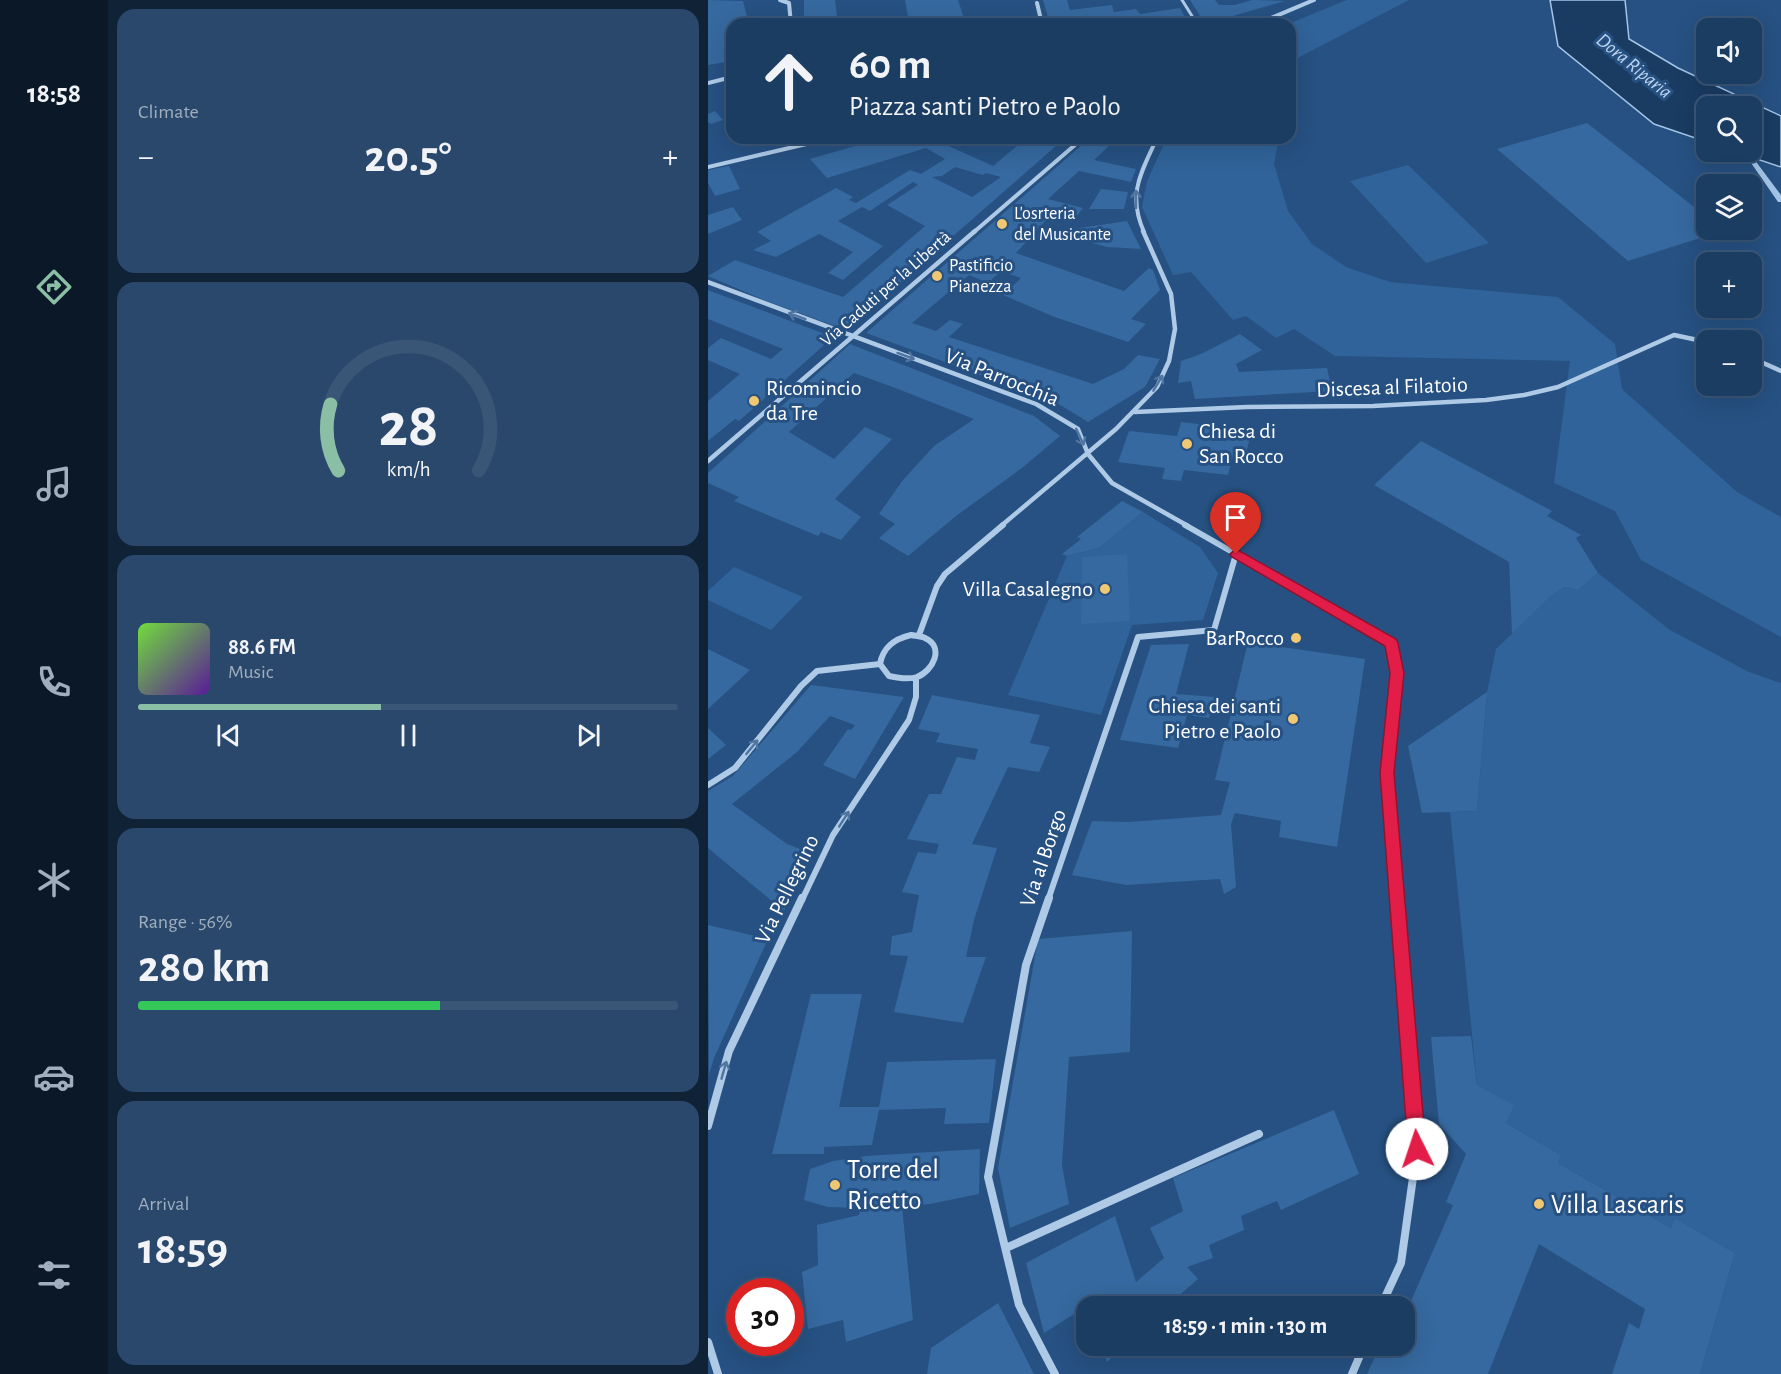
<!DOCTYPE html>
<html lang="en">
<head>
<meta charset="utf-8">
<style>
  :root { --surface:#1c3d62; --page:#29486b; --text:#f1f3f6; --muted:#a0aebe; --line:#3a5677; --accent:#8abfa5 }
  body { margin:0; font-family:"Alegreya Sans",sans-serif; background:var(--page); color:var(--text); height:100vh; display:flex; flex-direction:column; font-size:22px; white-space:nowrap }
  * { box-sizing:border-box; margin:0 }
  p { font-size:20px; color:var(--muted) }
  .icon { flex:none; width:33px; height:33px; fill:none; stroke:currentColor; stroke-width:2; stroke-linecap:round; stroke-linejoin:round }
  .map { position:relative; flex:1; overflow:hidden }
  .drawer { display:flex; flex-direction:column; gap:9px; padding:9px; background:#0f2236; width:600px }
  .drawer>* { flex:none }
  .banner { position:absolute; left:18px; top:18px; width:570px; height:126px; border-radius:18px; box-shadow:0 6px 24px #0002,0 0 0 2px var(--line); background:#1c3d62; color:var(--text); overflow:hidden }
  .buttons { position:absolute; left:988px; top:18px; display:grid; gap:12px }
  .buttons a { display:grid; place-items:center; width:66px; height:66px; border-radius:12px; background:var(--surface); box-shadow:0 6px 24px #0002,0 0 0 2px var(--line); font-size:30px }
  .speed { position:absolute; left:18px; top:1278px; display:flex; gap:12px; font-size:30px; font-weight:700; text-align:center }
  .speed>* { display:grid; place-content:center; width:78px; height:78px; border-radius:50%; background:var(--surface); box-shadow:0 6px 24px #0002,0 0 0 2px var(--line); line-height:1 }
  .speed .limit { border:9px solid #d22; background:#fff; color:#111 }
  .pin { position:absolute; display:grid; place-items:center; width:51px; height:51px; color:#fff; margin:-62px -26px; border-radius:50% 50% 50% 0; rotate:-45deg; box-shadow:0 0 6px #0007 }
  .pin .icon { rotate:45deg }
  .me { position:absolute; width:66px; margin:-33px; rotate:356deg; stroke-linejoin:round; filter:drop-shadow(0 0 4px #0008) }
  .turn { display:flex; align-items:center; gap:21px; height:126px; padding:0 24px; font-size:27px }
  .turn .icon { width:78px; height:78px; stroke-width:2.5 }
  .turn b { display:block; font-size:42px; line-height:51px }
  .big { font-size:45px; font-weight:700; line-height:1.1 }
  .drawer .card { flex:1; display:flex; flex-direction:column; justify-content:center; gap:9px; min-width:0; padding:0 21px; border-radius:18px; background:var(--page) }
  .drawer .dial { align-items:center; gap:0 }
  .dial svg { height:156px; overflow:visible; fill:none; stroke:var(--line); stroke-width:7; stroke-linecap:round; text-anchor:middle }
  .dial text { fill:var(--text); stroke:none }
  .song { display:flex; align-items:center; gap:18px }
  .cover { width:72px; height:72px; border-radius:9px; background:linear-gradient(135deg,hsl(100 70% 55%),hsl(270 70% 35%)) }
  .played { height:6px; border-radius:3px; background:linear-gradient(90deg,var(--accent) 45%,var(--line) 45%) }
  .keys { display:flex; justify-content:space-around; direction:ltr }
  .heat { display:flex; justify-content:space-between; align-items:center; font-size:33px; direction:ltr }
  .charge { height:9px; border-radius:4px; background:linear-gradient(90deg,#34c759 56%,var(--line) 0) }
  .trip { position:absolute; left:368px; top:1296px; width:339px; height:60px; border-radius:18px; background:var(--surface); box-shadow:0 6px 24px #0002,0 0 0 2px var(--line); font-weight:700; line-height:60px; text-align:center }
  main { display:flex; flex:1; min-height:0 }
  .tabs { display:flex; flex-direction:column; width:108px; justify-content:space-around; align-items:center; background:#0b1827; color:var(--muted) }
  .tabs .icon { width:42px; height:42px }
  .tabs .current { color:var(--accent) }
  .tabs b { font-size:27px; color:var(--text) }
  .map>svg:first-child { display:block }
  .green { fill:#306399 }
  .water { fill:#1a3c62; stroke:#a3c5e7; stroke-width:1.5 }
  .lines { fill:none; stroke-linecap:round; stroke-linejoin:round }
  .stream { fill:#a3c5e7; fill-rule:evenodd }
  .building { fill:#36699f; fill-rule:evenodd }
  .service { stroke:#aecae7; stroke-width:3 }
  .minor-far3 { stroke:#aecae7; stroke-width:4 }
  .minor-far2 { stroke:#aecae7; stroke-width:4.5 }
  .minor-far1 { stroke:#aecae7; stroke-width:6 }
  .minor { stroke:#aecae7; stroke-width:8 }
  .oneway { stroke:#4f75a0 }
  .route { fill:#e11d48; stroke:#92132f; stroke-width:1.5 }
  .poi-dot { fill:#f0c773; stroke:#265182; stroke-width:2 }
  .labels { text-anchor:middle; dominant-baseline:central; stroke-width:6; stroke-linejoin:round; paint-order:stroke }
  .far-poi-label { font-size:18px; fill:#fff; stroke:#265182; text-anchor:start }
  .far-street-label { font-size:18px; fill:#fff; stroke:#265182 }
  .far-water-label { font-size:20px; font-style:italic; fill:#bad4ee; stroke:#265182 }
  .street-label { font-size:22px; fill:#fff; stroke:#265182 }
  .poi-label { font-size:22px; fill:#fff; stroke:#265182; text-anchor:end }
  .near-poi-label { font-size:27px; fill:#fff; stroke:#265182; text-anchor:start }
</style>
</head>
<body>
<main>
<nav class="tabs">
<b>18:58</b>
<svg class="icon current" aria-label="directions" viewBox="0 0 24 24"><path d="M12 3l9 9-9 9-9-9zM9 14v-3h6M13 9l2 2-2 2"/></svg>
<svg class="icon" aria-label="music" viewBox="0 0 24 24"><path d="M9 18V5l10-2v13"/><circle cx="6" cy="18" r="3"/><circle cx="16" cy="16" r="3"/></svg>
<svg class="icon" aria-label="phone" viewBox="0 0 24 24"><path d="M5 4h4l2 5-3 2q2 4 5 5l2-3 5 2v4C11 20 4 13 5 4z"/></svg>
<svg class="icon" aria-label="climate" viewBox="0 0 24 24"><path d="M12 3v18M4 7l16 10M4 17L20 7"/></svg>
<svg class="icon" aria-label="car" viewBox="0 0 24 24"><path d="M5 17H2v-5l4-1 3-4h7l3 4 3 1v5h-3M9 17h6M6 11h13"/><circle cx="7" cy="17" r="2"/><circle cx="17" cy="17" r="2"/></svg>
<svg class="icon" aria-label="filters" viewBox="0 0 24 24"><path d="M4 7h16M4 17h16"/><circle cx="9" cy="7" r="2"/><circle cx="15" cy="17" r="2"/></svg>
</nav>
<section class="drawer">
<div class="card"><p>Climate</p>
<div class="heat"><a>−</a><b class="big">20.5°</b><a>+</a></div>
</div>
<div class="card dial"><svg viewBox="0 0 100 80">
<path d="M14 69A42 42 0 1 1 86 69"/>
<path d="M14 69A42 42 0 0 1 10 35" stroke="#8abfa5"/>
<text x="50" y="56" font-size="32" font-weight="700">28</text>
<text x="50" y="72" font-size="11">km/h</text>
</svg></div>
<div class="card">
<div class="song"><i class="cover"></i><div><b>88.6 FM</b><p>Music</p></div></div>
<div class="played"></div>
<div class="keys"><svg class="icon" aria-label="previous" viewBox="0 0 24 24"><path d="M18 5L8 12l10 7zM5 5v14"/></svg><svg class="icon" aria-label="pause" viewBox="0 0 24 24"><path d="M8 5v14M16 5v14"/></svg><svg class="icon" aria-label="next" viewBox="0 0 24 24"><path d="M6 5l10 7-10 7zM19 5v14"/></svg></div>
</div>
<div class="card"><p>Range · 56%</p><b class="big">280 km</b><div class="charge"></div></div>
<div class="card"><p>Arrival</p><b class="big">18:59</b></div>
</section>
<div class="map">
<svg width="1073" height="1374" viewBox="0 0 1073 1374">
  <rect width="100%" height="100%" fill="#265182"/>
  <path class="green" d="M 639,0 L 701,0 L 582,62 L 582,24 L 580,24 Z
    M 459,138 L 571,138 L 566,164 L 580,211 L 604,244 L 638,267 L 682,282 L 850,297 L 907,344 L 914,389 L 1029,492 L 1073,517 L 1073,637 L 933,560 L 907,511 L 846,483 L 862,361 L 627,356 L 586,329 L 568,338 L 538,316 L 525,320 L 483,272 L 465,275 L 434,207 L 439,181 Z
    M 700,165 L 781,243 L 718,263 L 642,181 Z
    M 435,512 L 492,547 L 510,573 L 495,620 L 424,625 L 393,715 L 300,695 L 359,556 L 391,548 Z
    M 26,567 L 95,597 L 63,630 L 0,600 L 0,591 Z
    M 890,573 L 962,630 L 1041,672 L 1073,683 L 1073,1374 L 992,1374 L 1027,1253 L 967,1218 L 963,1228 L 850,1163 L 853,1155 L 798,1123 L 805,1105 L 769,1085 L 742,812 L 769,811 L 779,692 L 788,649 L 843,596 L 857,587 L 870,590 Z"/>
  <path class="water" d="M 842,0 L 917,0 L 921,39 L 970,68 L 1073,116 L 1073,167 L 1028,152 L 1044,152 L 1044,106 L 999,106 L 999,142 L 946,124 L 850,46 Z"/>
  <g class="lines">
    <path class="stream" d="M 1039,155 L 1043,155 L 1073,195 L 1073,202 L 1070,202 L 1039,157 Z"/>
  </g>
  <path class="building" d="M 0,0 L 35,1 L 41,24 L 24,24 L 24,61 L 0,65 Z
    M 96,0 L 127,0 L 130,24 L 96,24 Z
    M 197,0 L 250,0 L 258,24 L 197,24 L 195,17 L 200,16 Z
    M 335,0 L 359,0 L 362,10 L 404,5 L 406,12 L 428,9 L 432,14 L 472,8 L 479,21 L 449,24 L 391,24 L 389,18 L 365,21 L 367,24 L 342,24 Z
    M 482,0 L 507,0 L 511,5 L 527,5 L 544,0 L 577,1 L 497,24 Z
    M 7,111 L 15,120 L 3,124 L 0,122 L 0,114 Z
    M 879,123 L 999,217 L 999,230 L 1017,230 L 920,261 L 789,149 Z
    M 175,138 L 226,138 L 222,140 L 236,144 L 285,166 L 314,142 L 322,144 L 329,138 L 338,140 L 341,138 L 357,138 L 138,330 L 56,300 L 0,276 L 27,260 L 135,297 L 217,226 L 179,205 L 210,185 L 205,182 L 162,211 L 154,207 L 130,221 L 175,246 L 135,280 L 120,273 L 145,252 L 111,234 L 68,257 L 45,250 L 63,241 L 49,232 L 128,188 L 145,197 L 141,200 L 148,203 L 202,170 L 213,174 L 237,159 L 218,148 L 119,178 L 102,159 ZM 247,167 L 275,175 L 278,173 L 293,177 L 264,197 L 224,177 L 234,176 Z
    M 382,138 L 409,138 L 386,160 L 428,169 L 423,182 L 371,171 L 340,199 L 375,208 L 364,222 L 340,218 L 308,253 L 416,291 L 441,268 L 445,270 L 452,290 L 423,319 L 438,324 L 420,342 L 344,316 L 295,295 L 313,278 L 293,271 L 280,283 L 261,275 L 204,323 L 228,331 L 242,320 L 255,324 L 241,337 L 385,384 L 416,369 L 430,355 L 452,359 L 437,387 L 380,422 L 349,403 L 158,333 Z
    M 21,166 L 32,189 L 7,196 L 0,183 L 0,170 Z
    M 393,189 L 420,192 L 416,209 L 381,209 Z
    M 25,207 L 34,220 L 0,234 L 0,215 Z
    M 419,221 L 433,249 L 399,247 L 366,238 L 365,229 Z
    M 0,290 L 125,337 L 31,421 L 27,419 L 0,441 L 0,401 L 32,374 L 0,360 L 0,348 L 13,338 L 63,359 L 75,349 L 0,319 Z
    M 532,334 L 554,350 L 528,364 L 531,372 L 619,368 L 624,391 L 487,399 L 483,381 L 470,383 L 473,361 L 493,354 Z
    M 142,344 L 326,416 L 352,436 L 314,468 L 248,516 L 200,556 L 171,538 L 187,524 L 171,514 L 195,480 L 226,446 L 266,419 L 190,389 L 146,373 L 81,432 L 126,459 L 157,427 L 184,439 L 127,499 L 153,517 L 133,540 L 113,532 L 110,536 L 26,501 L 31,497 L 0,483 L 0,473 Z
    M 473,422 L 544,430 L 538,453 L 526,451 L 520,475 L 476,470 L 473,481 L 454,479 L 457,468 L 410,462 L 421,431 L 469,436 Z
    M 713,441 L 844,511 L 839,516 L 873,535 L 868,538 L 890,573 L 870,590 L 857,587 L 843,596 L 804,634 L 801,562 L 666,485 Z
    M 414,501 L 435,512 L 391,548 L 359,556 L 354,554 L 373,539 L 369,537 Z
    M 419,554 L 422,621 L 373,624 L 374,557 Z
    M 540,642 L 657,659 L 629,847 L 571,837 L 573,821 L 527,813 L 523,824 L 528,887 L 516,894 L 512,879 L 418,885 L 364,875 L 384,821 L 421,822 L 513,815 L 522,782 L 507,780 Z
    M 481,644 L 468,694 L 507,697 L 501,718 L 479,715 L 470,748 L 412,740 L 443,645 Z
    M 0,649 L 42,670 L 0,709 Z
    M 103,685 L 196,697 L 147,779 L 115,765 L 140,729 L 143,730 L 147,725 L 122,716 L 89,752 L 24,804 L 79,844 L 105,854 L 76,911 L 0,848 L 0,791 L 25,776 Z
    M 779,692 L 769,811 L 714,813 L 700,746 Z
    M 224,695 L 332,715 L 322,743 L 342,747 L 331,772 L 300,767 L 264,844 L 289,848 L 266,920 L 258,957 L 278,957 L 255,1023 L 186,1012 L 200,956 L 182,955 L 184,936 L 204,932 L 211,895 L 194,892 L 210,852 L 228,854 L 231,844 L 199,839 L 221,794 L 233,794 L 249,757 L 267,760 L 270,749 L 228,742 L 232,733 L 210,729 Z
    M 0,728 L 18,745 L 0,759 Z
    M 0,925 L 60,939 L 6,1058 L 1,1075 Z
    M 424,931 L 422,1052 L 361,1057 L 354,1165 L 361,1204 L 302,1228 L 290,1168 L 330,939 Z
    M 103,994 L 154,994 L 131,1107 L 171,1107 L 179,1062 L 288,1059 L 281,1123 L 236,1124 L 238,1108 L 171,1110 L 164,1145 L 116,1147 L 116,1154 L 64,1154 Z
    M 763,1036 L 769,1085 L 806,1105 L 798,1123 L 853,1155 L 850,1163 L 963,1228 L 967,1218 L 1027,1253 L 992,1374 L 904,1374 L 921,1323 L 931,1329 L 937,1309 L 831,1244 L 780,1374 L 659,1374 L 672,1346 L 696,1346 L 696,1317 L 745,1205 L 738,1202 L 758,1154 L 731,1124 L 723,1037 Z
    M 626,1110 L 651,1174 L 573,1210 L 569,1201 L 533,1216 L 536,1230 L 501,1245 L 505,1258 L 479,1267 L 490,1279 L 459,1306 L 378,1306 L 378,1316 L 374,1309 L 336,1333 L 318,1263 L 407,1216 L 428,1282 L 456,1258 L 442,1228 L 475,1211 L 465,1178 Z
    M 272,1149 L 271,1194 L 222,1204 L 194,1206 L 205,1320 L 138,1342 L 135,1320 L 100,1329 L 94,1272 L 110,1265 L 109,1225 L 151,1215 L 152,1208 L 120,1207 L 96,1200 L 102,1169 L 125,1161 L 158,1156 Z
    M 290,1303 L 326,1374 L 219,1374 L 223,1348 Z
    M 392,1346 L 417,1346 L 399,1362 Z"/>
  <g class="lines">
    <path class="service" d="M 474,0 L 489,24"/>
    <path class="minor-far3" d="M 72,0 L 81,3 L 83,24
      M 329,3 L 334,24
      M 549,24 L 606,0
      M 0,83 L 24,77
      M 0,167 L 124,138
      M 266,232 L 375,138
      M 436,232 C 419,194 433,173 449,138"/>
    <path class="minor-far2" d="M 0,282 L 328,404 L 370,429 L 380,454 L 404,483 L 480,526
      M 1044,358 L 1073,371
      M 427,412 L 539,407 L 665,406 L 778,400 L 816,395 L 850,387 L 966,335 L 999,342
      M 0,461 L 267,231
      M 293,526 L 408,429 L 449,387 L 461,361 L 467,329 L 463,294 L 435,231"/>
    <path class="minor-far1" d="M 477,525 L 684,643 L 689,673 L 679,773 L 689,900
      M 203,635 C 207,636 213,636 217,638 C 237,647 225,671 209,677 C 200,680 190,678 181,676 L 172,664 C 175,647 186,639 203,635 Z
      M 211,635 L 229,586 L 237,574 L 295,525
      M 0,785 L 27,768 L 93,686 L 109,671 L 172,664
      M 94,900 L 125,835 L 201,720 L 208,697 L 208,678
      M 340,900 L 430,637 L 506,630 L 528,554"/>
    <path class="minor" d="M 341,898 L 318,965 L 280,1177 L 311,1305 L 347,1374
      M 0,1126 L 21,1051 L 94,898
      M 298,1248 L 551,1134
      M 673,1306 L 693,1263 L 709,1149 L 689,898
      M 0,1342 L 10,1374
      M 644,1374 L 656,1346"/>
  </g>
  <defs><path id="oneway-shaft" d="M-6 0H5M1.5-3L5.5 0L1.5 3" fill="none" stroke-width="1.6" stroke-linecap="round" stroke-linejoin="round" transform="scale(1.5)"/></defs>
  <g class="oneway">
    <use href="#oneway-shaft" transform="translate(428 199) rotate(-90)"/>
    <use href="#oneway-shaft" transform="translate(89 316) rotate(-159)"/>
    <use href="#oneway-shaft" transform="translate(198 356) rotate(20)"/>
    <use href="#oneway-shaft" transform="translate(450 383) rotate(-59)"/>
    <use href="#oneway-shaft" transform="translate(372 437) rotate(65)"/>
    <use href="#oneway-shaft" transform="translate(44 747) rotate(-51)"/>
    <use href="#oneway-shaft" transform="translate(136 819) rotate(-57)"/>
    <use href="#oneway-shaft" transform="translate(16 1070) rotate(-74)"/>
  </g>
  <path class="route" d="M 528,549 L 688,639 L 690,643 L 696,673 L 686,773 L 718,1149 L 715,1155 L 709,1158 L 702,1155 L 700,1149 L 672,773 L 682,673 L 677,646 L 524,557 L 522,554 Z"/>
  <g class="poi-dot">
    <circle cx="294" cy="224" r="6"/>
    <circle cx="229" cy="276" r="6"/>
    <circle cx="46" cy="401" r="6"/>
    <circle cx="479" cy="444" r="6"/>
    <circle cx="397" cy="589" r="6"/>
    <circle cx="588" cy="638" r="6"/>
    <circle cx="585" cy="719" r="6"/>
    <circle cx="127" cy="1185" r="6"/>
    <circle cx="831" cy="1204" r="6"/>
  </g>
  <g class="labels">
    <g class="far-poi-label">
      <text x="306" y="214">L'osrteria<tspan x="306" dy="21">del Musicante</tspan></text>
      <text x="241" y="266">Pastificio<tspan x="241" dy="21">Pianezza</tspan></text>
    </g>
    <g class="far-street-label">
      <text transform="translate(178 289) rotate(-41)">Via Caduti per la Libertà</text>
    </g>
    <g class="far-water-label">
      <text transform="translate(926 66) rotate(39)">Dora Riparia</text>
    </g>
    <g class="street-label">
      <text transform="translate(294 377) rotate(22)">Via Parrocchia</text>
      <text transform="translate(684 387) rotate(-2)">Discesa al Filatoio</text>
      <text transform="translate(335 858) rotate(-71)">Via al Borgo</text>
      <text transform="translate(79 889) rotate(-64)">Via Pellegrino</text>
    </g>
    <g class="poi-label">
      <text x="58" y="388" text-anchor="start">Ricomincio<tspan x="58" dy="25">da Tre</tspan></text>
      <text x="491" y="431" text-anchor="start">Chiesa di<tspan x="491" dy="25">San Rocco</tspan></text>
      <text x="385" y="589">Villa Casalegno</text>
      <text x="576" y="638">BarRocco</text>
      <text x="573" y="706">Chiesa dei santi<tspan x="573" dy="25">Pietro e Paolo</tspan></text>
    </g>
    <g class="near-poi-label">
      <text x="139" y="1169">Torre del<tspan x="139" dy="31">Ricetto</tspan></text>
      <text x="843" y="1204">Villa Lascaris</text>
    </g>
  </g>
</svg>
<div class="buttons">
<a><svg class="icon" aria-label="sound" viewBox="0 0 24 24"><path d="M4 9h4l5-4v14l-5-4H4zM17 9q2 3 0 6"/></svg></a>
<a><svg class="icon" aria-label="search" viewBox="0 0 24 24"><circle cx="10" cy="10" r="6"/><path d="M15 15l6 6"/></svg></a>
<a><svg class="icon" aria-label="layers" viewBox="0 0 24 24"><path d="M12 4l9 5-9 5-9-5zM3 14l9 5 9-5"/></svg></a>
<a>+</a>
<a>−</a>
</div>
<div class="speed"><div class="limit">30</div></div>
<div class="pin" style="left:528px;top:554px;background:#d93025"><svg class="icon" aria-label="arrive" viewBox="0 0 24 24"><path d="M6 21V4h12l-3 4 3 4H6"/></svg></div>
<svg class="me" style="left:709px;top:1149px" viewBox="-20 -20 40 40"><circle r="19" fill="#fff"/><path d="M0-13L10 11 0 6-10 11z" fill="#e11d48"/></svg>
<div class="trip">18:59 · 1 min · 130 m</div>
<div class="banner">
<div class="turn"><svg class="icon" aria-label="ahead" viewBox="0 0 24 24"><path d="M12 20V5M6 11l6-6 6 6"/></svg><div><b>60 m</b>Piazza santi Pietro e Paolo</div></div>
</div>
</div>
</main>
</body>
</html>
